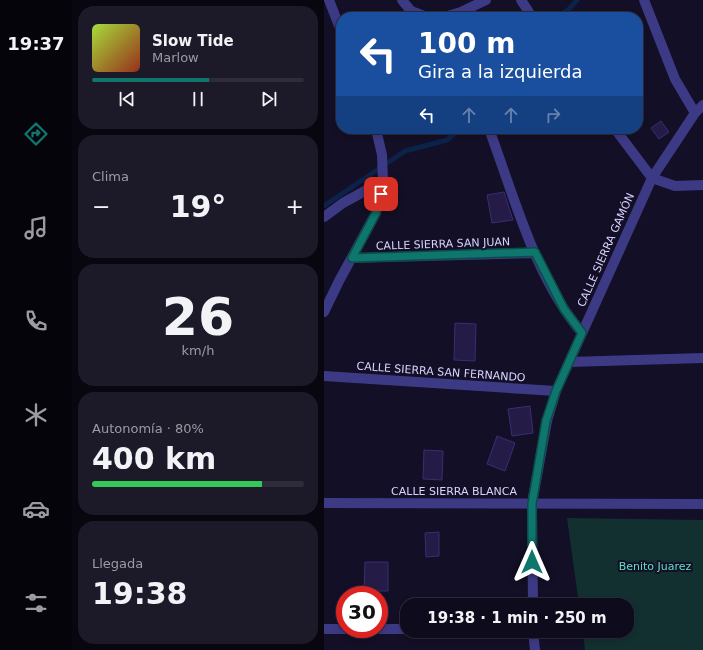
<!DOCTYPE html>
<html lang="es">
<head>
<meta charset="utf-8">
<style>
  :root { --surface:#0e0b1c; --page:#1c1929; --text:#f1f3f6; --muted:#9b9ba3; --line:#2e2b3b; --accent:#0f766e }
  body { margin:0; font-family:"DejaVu Sans",sans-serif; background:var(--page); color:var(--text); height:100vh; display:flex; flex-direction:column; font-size:15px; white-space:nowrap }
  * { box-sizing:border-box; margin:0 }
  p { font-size:13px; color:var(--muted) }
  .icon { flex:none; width:22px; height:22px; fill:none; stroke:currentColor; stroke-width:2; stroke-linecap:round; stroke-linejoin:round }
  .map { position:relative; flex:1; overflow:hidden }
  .sheet { display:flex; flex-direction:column; gap:6px; padding:6px; background:#08060f; width:252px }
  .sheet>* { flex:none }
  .top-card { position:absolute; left:12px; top:12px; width:307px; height:122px; border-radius:16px; box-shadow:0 2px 6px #0003,0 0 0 1px var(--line); background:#1a4fa0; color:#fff; overflow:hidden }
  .speed { position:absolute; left:12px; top:586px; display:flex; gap:8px; font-size:20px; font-weight:700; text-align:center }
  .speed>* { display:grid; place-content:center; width:52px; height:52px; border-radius:50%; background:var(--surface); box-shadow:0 2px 6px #0003,0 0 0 1px var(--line); line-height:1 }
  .speed .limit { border:6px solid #d22; background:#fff; color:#111 }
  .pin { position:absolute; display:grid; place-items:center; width:34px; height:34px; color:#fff; margin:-17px; border-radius:8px; box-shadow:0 2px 6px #0006 }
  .me { position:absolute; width:44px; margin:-22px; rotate:0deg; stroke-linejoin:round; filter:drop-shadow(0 0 3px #0008) }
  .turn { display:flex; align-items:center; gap:14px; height:84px; padding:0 16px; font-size:18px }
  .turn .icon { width:52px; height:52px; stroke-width:2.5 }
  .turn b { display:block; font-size:28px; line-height:34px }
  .lanes { display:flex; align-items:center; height:38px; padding:0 16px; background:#0003; justify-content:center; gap:20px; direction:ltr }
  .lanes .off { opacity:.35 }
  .big { font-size:30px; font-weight:700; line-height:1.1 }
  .sheet .tile { flex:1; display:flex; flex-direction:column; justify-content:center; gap:6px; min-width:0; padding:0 14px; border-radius:16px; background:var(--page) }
  .sheet .dial { align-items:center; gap:0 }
  .dial b { font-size:52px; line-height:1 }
  .song { display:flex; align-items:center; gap:12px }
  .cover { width:48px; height:48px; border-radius:6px; background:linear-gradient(135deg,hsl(80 70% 55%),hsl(10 70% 35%)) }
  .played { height:4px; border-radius:2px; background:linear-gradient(90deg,var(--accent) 55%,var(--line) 55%) }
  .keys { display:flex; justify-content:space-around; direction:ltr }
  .heat { display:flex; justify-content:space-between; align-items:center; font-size:22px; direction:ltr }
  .charge { height:6px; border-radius:3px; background:linear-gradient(90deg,#34c759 80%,var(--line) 0) }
  .trip { position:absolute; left:76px; top:598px; width:234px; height:40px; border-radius:16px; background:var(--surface); box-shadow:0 2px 6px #0003,0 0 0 1px var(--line); font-weight:700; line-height:40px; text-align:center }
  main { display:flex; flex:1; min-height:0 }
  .tab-bar { display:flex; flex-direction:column; width:72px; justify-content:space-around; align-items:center; background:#06040b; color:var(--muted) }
  .tab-bar .icon { width:28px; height:28px }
  .tab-bar .active { color:var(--accent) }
  .tab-bar b { font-size:18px; color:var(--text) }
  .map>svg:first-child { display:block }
  .green { fill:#12302f }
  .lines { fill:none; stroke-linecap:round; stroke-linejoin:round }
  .stream { stroke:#0c2248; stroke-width:5 }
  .building { fill:#241b47; stroke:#3b2d73 }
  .street { stroke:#3d3a85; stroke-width:10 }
  .route-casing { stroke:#0a4d48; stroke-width:10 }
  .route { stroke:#0f766e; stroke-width:7 }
  .labels { text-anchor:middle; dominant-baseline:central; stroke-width:4; stroke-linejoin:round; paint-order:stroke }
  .street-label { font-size:11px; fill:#d9d4ff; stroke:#130f26 }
  .park-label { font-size:11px; fill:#5fe0c0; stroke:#130f26 }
</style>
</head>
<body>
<main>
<nav class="tab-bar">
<b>19:37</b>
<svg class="icon active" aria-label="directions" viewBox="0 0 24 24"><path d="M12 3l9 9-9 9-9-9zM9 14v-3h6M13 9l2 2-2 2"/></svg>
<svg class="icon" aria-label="music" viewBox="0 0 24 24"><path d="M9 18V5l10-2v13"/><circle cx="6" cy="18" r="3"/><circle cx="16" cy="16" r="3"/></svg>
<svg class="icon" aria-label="phone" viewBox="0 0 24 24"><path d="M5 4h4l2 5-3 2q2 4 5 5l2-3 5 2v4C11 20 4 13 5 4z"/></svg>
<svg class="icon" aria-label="climate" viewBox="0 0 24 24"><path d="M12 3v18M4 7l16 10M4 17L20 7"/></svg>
<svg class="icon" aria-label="car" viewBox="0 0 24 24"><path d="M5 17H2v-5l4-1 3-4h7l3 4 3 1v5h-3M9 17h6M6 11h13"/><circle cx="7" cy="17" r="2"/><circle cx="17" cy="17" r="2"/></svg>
<svg class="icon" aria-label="filters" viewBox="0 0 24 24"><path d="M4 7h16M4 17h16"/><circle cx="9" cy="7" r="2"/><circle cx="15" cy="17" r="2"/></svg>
</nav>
<section class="sheet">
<div class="tile">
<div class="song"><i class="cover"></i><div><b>Slow Tide</b><p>Marlow</p></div></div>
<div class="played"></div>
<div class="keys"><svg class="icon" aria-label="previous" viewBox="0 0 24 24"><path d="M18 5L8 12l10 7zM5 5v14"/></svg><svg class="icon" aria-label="pause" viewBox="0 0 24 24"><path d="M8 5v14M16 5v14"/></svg><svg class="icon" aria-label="next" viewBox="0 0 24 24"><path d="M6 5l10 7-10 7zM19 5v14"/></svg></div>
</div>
<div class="tile"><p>Clima</p>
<div class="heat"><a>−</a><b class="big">19°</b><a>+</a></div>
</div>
<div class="tile dial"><b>26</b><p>km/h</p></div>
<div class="tile"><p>Autonomía · 80%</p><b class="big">400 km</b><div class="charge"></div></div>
<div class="tile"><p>Llegada</p><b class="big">19:38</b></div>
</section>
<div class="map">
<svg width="379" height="650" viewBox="0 0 379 650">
  <rect width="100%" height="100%" fill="#130f26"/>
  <path class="green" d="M 243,518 L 379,520 L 379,650 L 261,650 L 259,631 L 303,631 L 303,605 L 255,605 Z"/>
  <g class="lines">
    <path class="stream" d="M 234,17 L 245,9 L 253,0
      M 0,206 L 81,151 L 123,140 L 136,129"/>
  </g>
  <path class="building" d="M 337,121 L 345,132 L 335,139 L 327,128 Z
    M 180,192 L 189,220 L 168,223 L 163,195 Z
    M 131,323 L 152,324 L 151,361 L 130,360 Z
    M 206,406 L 209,433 L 188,436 L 184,409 Z
    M 173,436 L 191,443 L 181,471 L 163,464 Z
    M 100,450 L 119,451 L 118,480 L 99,479 Z
    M 115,532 L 115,556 L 102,557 L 101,533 Z
    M 41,562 L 64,562 L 64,591 L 40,591 Z"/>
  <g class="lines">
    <path class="street" d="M 5,0 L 17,31
      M 78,0 L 87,11 L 103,17
      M 197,0 L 208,17
      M 320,0 L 351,79 L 371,113
      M 120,17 L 137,12 L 162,0
      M 165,129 C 190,196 211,278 258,333
      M 291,129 L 328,178 L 351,186 L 379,185
      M 0,217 L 19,203 L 59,181
      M 28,258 L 211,253
      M 0,312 L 15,281 L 52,213 L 59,181 L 58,155 L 52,129
      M 245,362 L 379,358
      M 0,376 L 232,391
      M 0,503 L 379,504
      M 209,605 L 208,503 L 223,421 L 232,391 L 328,178 L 371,113 L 379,105
      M 0,629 L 22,629
      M 55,629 L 83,629
      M 209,631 L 211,650"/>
  </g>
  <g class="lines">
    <defs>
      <path id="route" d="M 57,194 L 52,213 L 28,258 L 211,252 L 240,309 L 258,333 L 232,391 L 222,421 L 208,504 L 208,562"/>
    </defs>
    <use href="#route" class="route-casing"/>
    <use href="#route" class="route"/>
  </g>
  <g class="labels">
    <g class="street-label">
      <text transform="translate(119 244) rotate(-2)">CALLE SIERRA SAN JUAN</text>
      <text transform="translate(282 250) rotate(-66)">CALLE SIERRA GAMÓN</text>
      <text transform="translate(117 372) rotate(4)">CALLE SIERRA SAN FERNANDO</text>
      <text x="130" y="491">CALLE SIERRA BLANCA</text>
    </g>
    <g class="park-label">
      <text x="331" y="566">Benito Juarez</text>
    </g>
  </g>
</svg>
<div class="speed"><div class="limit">30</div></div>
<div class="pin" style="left:57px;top:194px;background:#d93025"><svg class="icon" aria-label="arrive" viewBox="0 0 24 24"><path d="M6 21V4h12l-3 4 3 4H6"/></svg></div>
<svg class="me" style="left:208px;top:562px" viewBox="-20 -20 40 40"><path d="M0-17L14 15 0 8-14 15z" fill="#0f766e" stroke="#fff" stroke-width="4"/></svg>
<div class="trip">19:38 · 1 min · 250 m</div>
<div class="top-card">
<div class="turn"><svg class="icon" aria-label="left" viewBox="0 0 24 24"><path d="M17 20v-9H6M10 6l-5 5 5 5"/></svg><div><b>100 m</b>Gira a la izquierda</div></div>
<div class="lanes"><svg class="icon" aria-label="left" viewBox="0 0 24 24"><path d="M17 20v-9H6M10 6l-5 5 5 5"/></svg><svg class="icon off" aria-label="ahead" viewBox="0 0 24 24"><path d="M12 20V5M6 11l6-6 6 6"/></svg><svg class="icon off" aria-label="ahead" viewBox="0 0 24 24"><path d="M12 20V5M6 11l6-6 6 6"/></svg><svg class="icon off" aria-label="right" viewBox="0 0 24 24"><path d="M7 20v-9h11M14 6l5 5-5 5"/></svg></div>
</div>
</div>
</main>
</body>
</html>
